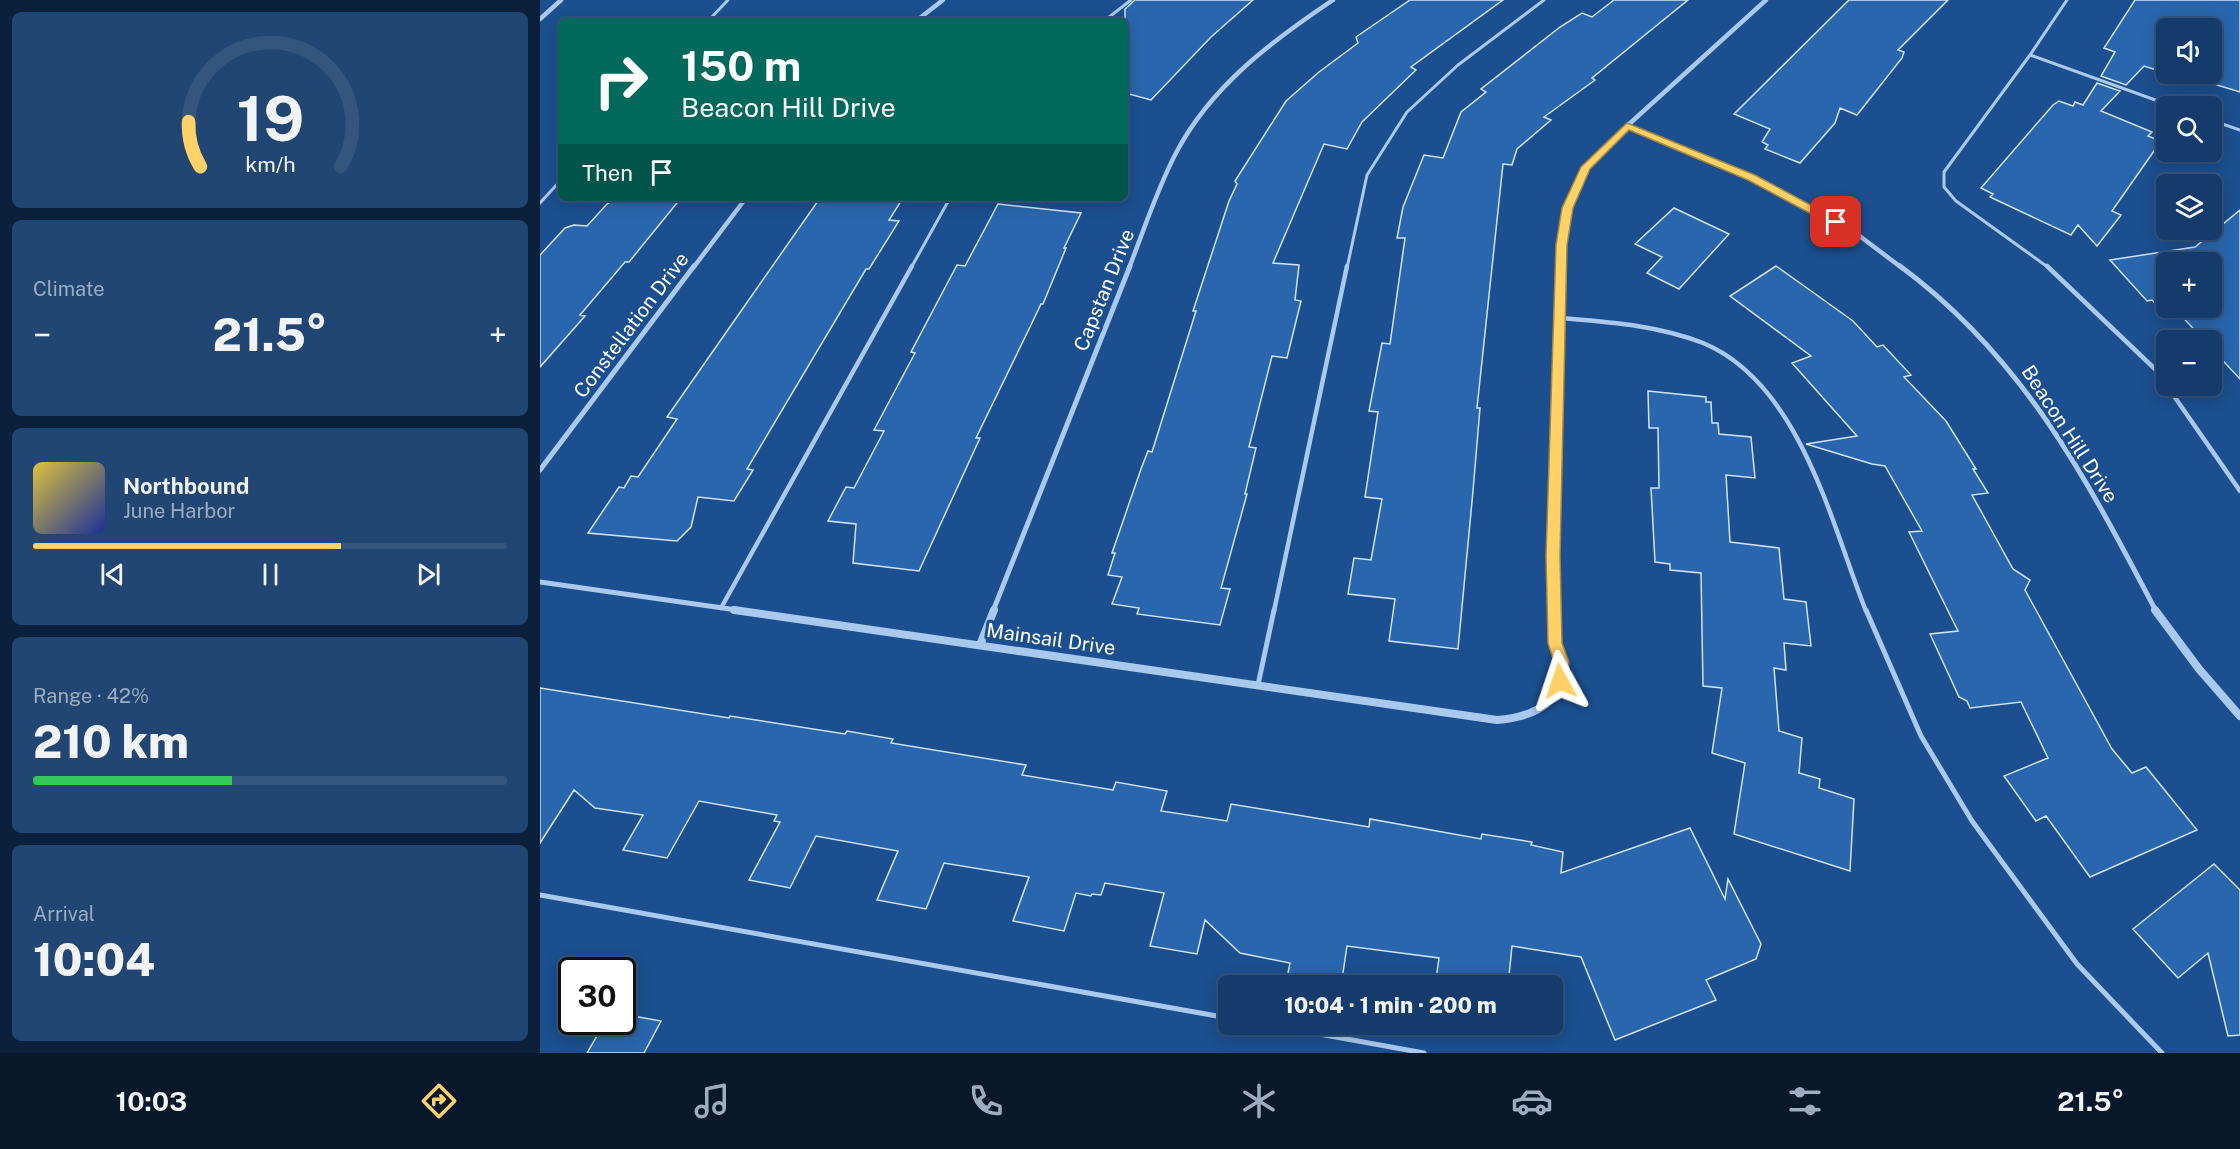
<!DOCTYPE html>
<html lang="en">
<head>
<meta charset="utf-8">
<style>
  :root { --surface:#143b6b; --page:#214673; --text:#f1f3f6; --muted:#9dadc1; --line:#33557e; --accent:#ffd166 }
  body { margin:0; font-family:"Public Sans",sans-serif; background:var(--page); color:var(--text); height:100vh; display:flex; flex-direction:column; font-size:22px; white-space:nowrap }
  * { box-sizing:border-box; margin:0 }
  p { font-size:20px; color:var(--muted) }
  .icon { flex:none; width:33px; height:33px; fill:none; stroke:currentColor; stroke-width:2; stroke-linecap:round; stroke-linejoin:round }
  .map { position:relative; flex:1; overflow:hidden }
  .drawer { display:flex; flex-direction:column; gap:12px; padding:12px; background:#0b203b; width:540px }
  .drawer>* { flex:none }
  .guide { position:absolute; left:18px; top:18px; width:570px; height:183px; border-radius:9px; box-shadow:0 3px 15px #0003,0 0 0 2px var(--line); background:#00695c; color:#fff; overflow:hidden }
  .buttons { position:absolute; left:1616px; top:18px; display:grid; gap:12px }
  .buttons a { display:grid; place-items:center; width:66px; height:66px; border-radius:9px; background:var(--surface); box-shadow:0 3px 15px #0003,0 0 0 2px var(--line); font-size:30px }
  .speed { position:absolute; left:18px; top:957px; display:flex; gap:12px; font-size:30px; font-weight:700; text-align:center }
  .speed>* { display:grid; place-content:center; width:78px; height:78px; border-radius:50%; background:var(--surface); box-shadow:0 3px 15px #0003,0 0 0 2px var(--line); line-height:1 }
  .speed .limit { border:3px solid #111; border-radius:9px; background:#fff; color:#111 }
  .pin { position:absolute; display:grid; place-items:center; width:51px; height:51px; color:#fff; margin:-26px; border-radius:12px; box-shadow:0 3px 9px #0006 }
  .me { position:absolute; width:66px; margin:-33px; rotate:355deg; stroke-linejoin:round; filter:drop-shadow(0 0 4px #0008) }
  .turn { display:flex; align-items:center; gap:21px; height:126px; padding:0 24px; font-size:27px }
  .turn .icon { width:78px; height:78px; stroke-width:2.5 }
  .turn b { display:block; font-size:42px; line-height:51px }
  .then { display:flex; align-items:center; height:57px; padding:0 24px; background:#0003; gap:12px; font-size:22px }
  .big { font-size:45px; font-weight:800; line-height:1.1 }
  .drawer .widget { flex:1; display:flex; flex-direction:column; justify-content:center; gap:9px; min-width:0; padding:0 21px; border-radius:9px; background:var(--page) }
  .drawer .dial { align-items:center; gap:0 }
  .dial svg { height:156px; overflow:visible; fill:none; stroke:var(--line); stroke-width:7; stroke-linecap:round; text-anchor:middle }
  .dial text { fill:var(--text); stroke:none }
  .song { display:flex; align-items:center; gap:18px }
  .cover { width:72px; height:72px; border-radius:9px; background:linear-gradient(135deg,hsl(50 70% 55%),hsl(230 70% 35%)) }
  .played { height:6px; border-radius:3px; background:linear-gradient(90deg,var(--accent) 65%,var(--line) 65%) }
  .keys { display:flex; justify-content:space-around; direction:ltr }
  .heat { display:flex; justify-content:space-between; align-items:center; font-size:33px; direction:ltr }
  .charge { height:9px; border-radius:4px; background:linear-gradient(90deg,#34c759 42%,var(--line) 0) }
  .trip { position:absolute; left:678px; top:975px; width:345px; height:60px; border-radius:9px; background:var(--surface); box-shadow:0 3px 15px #0003,0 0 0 2px var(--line); font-weight:800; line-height:60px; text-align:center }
  .dock { display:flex; height:96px; justify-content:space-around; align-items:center; background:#08182b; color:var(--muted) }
  .dock .icon { width:42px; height:42px }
  .dock .current { color:var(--accent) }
  .dock b { font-size:27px; color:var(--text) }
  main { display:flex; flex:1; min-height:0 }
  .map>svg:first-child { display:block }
  .building { fill:#2a66ad; stroke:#cfe3fa; stroke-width:1.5; fill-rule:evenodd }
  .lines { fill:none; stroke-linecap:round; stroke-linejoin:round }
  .service-far2 { stroke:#a9c9ee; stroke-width:3 }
  .service-far1 { stroke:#a9c9ee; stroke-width:4.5 }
  .service { stroke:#a9c9ee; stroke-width:5 }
  .minor-far2 { stroke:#a9c9ee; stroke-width:4.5 }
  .minor-far1 { stroke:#a9c9ee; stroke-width:5 }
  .minor { stroke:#a9c9ee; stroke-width:8 }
  .route { fill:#ffd166; stroke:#a68842; stroke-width:1.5 }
  .labels { text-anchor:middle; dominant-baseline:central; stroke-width:6; stroke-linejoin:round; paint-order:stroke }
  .street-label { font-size:20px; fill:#fff; stroke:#1b4f8f }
</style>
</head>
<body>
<main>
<section class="drawer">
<div class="widget dial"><svg viewBox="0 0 100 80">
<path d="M14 69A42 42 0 1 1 86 69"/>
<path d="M14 69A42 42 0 0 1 8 46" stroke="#ffd166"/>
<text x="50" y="56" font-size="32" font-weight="700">19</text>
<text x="50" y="72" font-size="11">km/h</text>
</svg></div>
<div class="widget"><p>Climate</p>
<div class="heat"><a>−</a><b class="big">21.5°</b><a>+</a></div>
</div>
<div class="widget">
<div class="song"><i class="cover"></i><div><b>Northbound</b><p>June Harbor</p></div></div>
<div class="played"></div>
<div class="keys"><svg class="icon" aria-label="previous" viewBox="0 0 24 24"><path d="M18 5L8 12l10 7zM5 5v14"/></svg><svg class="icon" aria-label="pause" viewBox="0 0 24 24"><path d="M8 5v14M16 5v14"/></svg><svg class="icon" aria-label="next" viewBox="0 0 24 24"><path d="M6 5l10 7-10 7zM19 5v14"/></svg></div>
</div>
<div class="widget"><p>Range · 42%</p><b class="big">210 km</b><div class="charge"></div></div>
<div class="widget"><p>Arrival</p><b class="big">10:04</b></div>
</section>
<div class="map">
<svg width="1700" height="1053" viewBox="0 0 1700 1053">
  <rect width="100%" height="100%" fill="#1b4f8f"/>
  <path class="building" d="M 595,0 L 713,0 L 671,37 L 611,100 L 585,93 L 585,9 Z
    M 870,0 L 963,0 L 871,67 L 876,70 L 822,122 L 807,149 L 784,144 L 733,263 L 759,265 L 755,300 L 761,301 L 747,358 L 732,356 L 709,447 L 716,448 L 705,494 L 707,494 L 681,588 L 690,589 L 680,625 L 597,614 L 599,608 L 572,604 L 582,577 L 568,575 L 575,553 L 572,553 L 601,469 L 608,451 L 612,452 L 656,311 L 653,311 L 689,201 L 697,184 L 695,181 L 746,101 L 779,72 L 818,43 L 816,37 Z
    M 1074,0 L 1148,0 L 1052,78 L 1055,80 L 1004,117 L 1011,120 L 977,149 L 972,165 L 963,164 L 937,408 L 940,408 L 933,491 L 918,649 L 849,641 L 855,599 L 808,594 L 814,558 L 831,560 L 842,499 L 825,497 L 838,412 L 829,411 L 842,343 L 850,344 L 865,238 L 857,238 L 863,207 L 884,155 L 903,158 L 921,112 L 946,92 L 941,89 L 1020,27 L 1042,13 L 1052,17 Z
    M 1309,0 L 1408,0 L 1358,50 L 1364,52 L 1362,58 L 1317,115 L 1300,108 L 1295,123 L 1260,163 L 1225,149 L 1228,145 L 1222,142 L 1230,129 L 1194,114 Z
    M 1595,0 L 1700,0 L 1700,92 L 1641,74 L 1671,74 L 1671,28 L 1626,28 L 1626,73 L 1604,66 L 1586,85 L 1561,76 L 1575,52 L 1564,48 Z
    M 1557,83 L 1580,91 L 1561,111 L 1612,132 L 1608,136 L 1621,141 L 1572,211 L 1581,215 L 1557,246 L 1538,225 L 1531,235 L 1450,197 L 1453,194 L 1441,188 L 1513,105 L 1519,101 L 1533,106 L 1535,102 L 1543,105 Z
    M 77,198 L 141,198 L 89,262 L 85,262 L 40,315 L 45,316 L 0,367 L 0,255 L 25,228 L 34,225 L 47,226 L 67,204 Z
    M 280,198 L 363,198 L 349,220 L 359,221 L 329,269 L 326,269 L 207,469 L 213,470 L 194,501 L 158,497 L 151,527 L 137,541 L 48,533 L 79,487 L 84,488 L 91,476 L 98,477 L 137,419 L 127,417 Z
    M 458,204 L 541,213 L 524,248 L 526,248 L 503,304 L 501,304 L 490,327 L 436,438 L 440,438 L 379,571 L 313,563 L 316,524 L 288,521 L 306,487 L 314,488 L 344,431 L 334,430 L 375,353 L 371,352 L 417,265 L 425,266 Z
    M 1134,208 L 1189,234 L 1139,289 L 1107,273 L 1122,257 L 1095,244 Z
    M 1700,210 L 1700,379 L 1671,348 L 1671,340 L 1664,340 L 1635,309 L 1622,311 L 1612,300 L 1607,301 L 1570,260 L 1655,247 ZM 1626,262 L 1671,262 L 1671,308 L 1626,308 Z
    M 1236,266 L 1313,321 L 1337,347 L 1343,345 L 1371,375 L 1364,377 L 1406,421 L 1436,469 L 1433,469 L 1448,493 L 1432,495 L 1473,569 L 1490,580 L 1485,590 L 1572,749 L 1592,773 L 1606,767 L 1657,830 L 1550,877 L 1506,816 L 1496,821 L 1464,776 L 1508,758 L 1481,702 L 1430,708 L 1427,701 L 1419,697 L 1390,634 L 1418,631 L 1369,532 L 1382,531 L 1345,466 L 1332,464 L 1266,444 L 1317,436 L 1252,363 L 1271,356 L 1190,296 Z
    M 1108,391 L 1166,397 L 1166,402 L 1171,402 L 1172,423 L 1178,423 L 1179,434 L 1211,437 L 1215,478 L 1186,475 L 1190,542 L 1239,548 L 1244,599 L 1266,602 L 1271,646 L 1244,643 L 1246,670 L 1234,668 L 1239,731 L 1262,738 L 1259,773 L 1280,779 L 1279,788 L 1314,799 L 1310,871 L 1194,834 L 1205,763 L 1172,753 L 1182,688 L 1163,686 L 1161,573 L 1130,570 L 1130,564 L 1115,562 L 1111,488 L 1119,488 L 1118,428 L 1109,428 Z
    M 0,688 L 189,718 L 190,716 L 305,734 L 307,731 L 353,739 L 351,743 L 486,765 L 482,775 L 573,790 L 576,782 L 627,791 L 621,811 L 687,821 L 691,804 L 829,827 L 830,819 L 941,839 L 942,834 L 992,842 L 991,845 L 1023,852 L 1021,873 L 1150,828 L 1185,899 L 1188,879 L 1221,944 L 1216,959 L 1166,980 L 1176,1000 L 1075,1040 L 1041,957 L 972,946 L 968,986 L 895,986 L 899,958 L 807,946 L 801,986 L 747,978 L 750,963 L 700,953 L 665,920 L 657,954 L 610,946 L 624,893 L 565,883 L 561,895 L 552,894 L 551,896 L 536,893 L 524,931 L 473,921 L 489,877 L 404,863 L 386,909 L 337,900 L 358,851 L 276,836 L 250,888 L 209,880 L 240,822 L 234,821 L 237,815 L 159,801 L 127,858 L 83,850 L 103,815 L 55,808 L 34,790 L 0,843 Z
    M 1674,864 L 1700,890 L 1700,1035 L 1688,1036 L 1668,953 L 1638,978 L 1593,929 Z
    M 82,1014 L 121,1021 L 104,1053 L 47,1053 L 65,1022 L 82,1022 Z"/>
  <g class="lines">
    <path class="service-far2" d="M 1527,0 L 1490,55 L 1632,106
      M 168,21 L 188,0
      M 564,21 L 591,0
      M 1490,55 L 1404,172 L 1404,187 L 1416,201 L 1509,268
      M 1671,120 L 1700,130
      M 0,203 L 21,180
      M 371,268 L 410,198
      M 807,268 L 827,175 L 867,112 L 918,65 L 1004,0"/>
    <path class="service-far1" d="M 1507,266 L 1616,370 L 1626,384
      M 1020,318 C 1068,322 1117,325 1163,343 C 1260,383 1291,523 1326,611
      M 1627,386 L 1700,491
      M 181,608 L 372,266
      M 734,611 L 807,266"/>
    <path class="service" d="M 1326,610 L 1381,736 L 1432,821 L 1537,964 L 1622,1053
      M 718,685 L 734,610
      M 0,895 L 688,1018
      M 724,1024 L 884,1053"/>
    <path class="minor-far2" d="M 0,19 L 21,0
      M 376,21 L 403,0
      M 1087,126 L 1246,194 L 1313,231 L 1362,268
      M 153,268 L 206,198
      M 589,268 C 604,230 617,189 636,153 C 671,86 732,41 793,0
      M 1021,268 L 1021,245 L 1027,208 L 1046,167 L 1087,126 L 1226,0"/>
    <path class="minor-far1" d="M 1360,266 C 1484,358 1546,478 1616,611
      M 0,470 L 154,266
      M 0,582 L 204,611
      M 453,611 L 590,266
      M 1014,611 L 1014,480 L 1021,266"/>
    <path class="minor" d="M 194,610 L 957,720 C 984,718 1018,708 1021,676 C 1021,664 1017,654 1015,643 C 1014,632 1014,621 1014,610
      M 1615,610 L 1659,669 L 1700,716
      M 440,645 L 454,610"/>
  </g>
  <path class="route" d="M 1087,123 L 1215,175 L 1302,222 L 1296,226 L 1292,225 L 1208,180 L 1089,130 L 1050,169 L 1033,208 L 1027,245 L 1020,556 L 1022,643 L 1029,662 L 1026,686 L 1020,688 L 1015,686 L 1013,681 L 1014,662 L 1008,643 L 1006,556 L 1016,245 L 1022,208 L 1041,167 Z"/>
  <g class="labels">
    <g class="street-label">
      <text transform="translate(564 290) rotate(-68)">Capstan Drive</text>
      <text transform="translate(91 325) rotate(-53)">Constellation Drive</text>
      <text transform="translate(1530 434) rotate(57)">Beacon Hill Drive</text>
      <text transform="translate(511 639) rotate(8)">Mainsail Drive</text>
    </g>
  </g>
</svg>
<div class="buttons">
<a><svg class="icon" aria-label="sound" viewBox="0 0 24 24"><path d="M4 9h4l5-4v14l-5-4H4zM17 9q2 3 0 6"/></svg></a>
<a><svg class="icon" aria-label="search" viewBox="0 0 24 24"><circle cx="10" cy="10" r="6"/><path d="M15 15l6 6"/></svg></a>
<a><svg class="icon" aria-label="layers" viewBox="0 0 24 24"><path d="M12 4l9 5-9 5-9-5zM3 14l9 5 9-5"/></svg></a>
<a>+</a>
<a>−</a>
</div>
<div class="speed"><div class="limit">30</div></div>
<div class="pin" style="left:1296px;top:222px;background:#d93025"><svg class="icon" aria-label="arrive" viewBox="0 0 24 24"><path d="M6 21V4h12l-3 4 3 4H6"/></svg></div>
<svg class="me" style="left:1020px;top:681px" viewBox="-20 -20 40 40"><path d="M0-17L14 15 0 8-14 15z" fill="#ffd166" stroke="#fff" stroke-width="4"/></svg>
<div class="trip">10:04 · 1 min · 200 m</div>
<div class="guide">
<div class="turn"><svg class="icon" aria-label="right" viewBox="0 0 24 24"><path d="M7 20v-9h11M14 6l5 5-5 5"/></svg><div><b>150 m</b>Beacon Hill Drive</div></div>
<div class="then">Then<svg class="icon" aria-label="arrive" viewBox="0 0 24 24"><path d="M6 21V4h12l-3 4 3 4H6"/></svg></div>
</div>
</div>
</main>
<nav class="dock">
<b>10:03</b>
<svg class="icon current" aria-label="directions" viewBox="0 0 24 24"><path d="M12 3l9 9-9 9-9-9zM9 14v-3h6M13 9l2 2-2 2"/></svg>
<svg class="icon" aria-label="music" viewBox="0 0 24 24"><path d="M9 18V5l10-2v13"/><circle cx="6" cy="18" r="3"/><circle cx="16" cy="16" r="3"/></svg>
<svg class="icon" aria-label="phone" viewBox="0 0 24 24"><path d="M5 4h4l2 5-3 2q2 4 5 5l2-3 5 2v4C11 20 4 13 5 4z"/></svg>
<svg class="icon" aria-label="climate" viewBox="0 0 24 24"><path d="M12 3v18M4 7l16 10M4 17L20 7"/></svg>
<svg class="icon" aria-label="car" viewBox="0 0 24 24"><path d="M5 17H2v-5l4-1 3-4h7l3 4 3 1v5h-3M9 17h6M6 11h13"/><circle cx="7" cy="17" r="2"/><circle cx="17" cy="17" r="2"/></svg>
<svg class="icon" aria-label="filters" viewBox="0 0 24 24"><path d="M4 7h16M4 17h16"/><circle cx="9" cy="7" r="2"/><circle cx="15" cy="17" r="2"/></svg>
<b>21.5°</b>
</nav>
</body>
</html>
